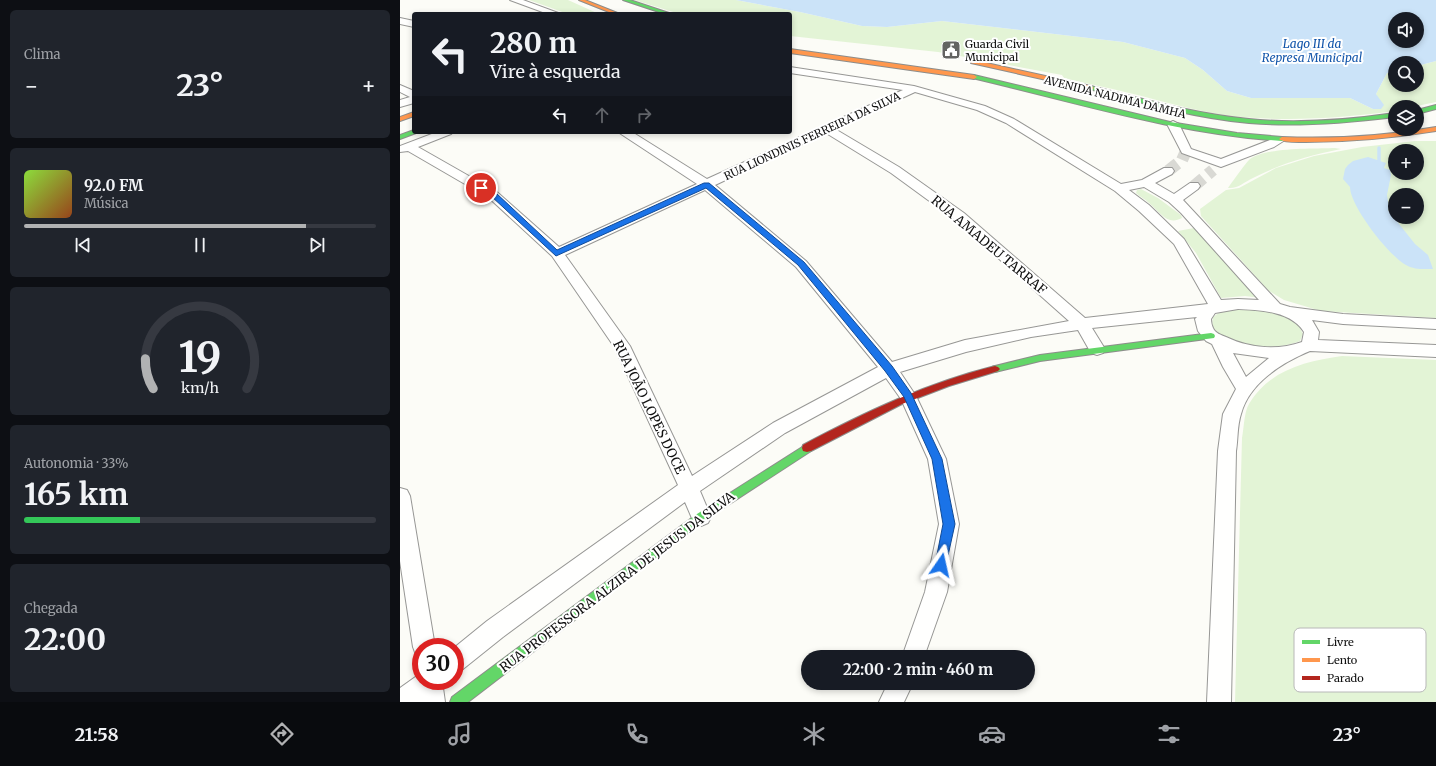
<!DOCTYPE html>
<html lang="pt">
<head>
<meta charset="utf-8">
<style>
  :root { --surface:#171b24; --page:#20242c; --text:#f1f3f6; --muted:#9ea1a6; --line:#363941; --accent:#b1b2b3 }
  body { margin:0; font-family:Merriweather,serif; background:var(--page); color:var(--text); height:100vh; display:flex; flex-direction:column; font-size:15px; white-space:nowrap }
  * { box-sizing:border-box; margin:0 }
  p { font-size:13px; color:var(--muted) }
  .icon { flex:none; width:22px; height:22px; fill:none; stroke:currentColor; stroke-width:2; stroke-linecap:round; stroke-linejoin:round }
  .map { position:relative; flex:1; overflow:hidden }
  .details { display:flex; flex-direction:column; gap:10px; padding:10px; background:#0d0f14; width:400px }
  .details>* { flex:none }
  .guide { position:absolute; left:12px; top:12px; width:380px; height:122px; border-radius:4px; box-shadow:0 2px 6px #0003; background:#171b24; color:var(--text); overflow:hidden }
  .controls { position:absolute; left:988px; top:12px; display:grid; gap:8px }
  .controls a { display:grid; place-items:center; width:36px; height:36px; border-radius:50%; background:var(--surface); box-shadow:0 2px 6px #0003; font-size:20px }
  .speed { position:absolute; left:12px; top:638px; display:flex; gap:8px; font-size:20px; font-weight:700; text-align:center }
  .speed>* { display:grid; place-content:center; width:52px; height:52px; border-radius:50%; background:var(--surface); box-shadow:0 2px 6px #0003; line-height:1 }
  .speed .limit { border:6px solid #d22; background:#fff; color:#111 }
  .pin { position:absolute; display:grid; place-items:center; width:34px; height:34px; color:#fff; margin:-17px; border:2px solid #fff; border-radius:50%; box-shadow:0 1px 4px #0007 }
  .me { position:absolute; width:44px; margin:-22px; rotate:11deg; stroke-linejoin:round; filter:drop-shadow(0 0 3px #0008) }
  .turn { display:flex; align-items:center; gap:14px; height:84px; padding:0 12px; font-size:18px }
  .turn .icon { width:52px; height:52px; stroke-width:2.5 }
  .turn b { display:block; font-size:28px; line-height:34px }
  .lanes { display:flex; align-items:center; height:38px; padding:0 12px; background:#0003; justify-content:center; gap:20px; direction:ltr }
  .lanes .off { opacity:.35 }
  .big { font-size:30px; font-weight:700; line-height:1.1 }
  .details .widget { flex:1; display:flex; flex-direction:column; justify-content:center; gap:6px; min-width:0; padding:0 14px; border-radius:6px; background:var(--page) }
  .details .dial { align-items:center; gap:0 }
  .dial svg { height:104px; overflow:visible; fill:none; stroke:var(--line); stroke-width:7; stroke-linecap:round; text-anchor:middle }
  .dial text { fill:var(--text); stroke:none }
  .song { display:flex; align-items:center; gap:12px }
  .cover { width:48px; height:48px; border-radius:6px; background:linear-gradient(135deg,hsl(90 70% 55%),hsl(20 70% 35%)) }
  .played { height:4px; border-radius:2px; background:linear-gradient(90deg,var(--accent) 80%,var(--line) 80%) }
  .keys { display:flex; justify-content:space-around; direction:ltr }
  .heat { display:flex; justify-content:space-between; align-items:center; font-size:22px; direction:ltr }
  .charge { height:6px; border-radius:3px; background:linear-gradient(90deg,#34c759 33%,var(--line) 0) }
  .trip { position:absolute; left:401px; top:650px; width:234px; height:40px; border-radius:20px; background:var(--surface); box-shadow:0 2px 6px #0003; font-weight:700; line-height:40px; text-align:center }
  .menu { display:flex; height:64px; justify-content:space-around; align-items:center; background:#090b0e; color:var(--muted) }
  .menu .icon { width:28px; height:28px }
  .menu .on { color:var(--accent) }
  .menu b { font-size:18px; color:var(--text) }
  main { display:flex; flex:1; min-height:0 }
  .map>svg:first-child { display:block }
  .green { fill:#e3f4d6; fill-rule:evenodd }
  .water { fill:#cbe3f8; fill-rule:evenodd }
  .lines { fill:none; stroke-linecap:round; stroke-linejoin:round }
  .stream { stroke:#cbe3f8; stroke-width:3.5 }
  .street-tunnel { stroke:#d9d9d4; stroke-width:12; stroke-dasharray:12 6; stroke-linecap:butt }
  .street-casing { stroke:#979795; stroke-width:2 }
  .fast-casing { stroke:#8d8d8b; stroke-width:2 }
  .slow-casing { stroke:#8d8d8b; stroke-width:2 }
  .jam-casing { stroke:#8d8d8b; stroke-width:2 }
  .street { fill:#fffffe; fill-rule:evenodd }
  .fast { fill:#63d668; fill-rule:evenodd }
  .slow { fill:#ff974d; fill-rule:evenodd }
  .jam { fill:#b3261e; fill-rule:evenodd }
  .route { fill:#1a73e8; stroke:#114b97 }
  .labels { text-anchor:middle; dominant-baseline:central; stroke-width:4; stroke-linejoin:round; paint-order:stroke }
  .far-poi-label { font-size:11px; fill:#111; stroke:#fff; text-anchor:start }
  .far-street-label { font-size:11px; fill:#111; stroke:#fff }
  .far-water-label { font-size:12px; font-style:italic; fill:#1255aa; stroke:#fff }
  .street-label { font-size:13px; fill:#111; stroke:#fff }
  .key { fill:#fff; stroke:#b8b8b8; stroke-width:1 }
  .key-label { font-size:11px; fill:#111 }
</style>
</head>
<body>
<main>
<section class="details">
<div class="widget"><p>Clima</p>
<div class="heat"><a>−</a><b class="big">23°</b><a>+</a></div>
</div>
<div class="widget">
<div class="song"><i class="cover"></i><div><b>92.0 FM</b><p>Música</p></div></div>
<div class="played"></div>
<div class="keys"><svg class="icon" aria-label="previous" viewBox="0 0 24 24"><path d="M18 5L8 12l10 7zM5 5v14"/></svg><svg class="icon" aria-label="pause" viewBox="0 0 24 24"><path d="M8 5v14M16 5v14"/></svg><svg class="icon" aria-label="next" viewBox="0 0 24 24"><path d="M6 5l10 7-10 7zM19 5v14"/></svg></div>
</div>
<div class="widget dial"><svg viewBox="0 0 100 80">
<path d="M14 69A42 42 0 1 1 86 69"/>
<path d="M14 69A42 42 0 0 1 8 46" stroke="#b1b2b3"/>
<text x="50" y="56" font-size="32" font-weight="700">19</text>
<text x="50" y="72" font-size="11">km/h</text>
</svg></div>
<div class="widget"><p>Autonomia · 33%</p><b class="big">165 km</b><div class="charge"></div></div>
<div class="widget"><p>Chegada</p><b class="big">22:00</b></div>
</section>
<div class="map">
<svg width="1036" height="702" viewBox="0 0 1036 702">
  <rect width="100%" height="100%" fill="#fcfcf7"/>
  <path class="green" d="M 129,0 L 168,0 L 199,14 L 168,14 Z
    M 234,0 L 336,0 L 400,12 L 462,26 L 487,27 L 542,21 L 723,42 L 785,58 L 803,70 L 827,91 L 851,98 L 950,98 L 973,109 L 981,109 L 976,94 L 987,73 L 995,71 L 995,85 L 1017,85 L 1017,66 L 1036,61 L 1036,102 L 1012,107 L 995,107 L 995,111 C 941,118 887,122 832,116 C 797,112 763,101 729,93 C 707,87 686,84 664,78 L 662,75 L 538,52 L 390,36 L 390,14 L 280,14 Z
    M 1015,141 L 1036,141 L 1036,318 L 921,311 L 884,300 L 869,291 L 801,216 L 800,209 L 826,190 L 839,188 L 876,168 L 914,156 L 962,147 ZM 995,151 L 1017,151 L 1017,173 L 995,173 ZM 995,195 L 1017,195 L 1017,217 L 995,217 Z
    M 935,148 L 941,149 C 910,155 880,164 853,178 C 844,182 838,189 828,188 C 830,185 848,160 850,159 C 866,147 915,149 935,148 Z
    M 741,189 L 758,198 L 781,215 L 782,218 C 767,226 760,212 749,203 C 745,199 740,197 736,193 L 737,190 Z
    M 794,228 L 861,298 L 845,296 L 821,298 L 796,253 L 778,231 Z
    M 836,309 C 855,309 883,309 897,323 C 900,326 901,331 903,334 L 900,341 C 875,351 828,350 812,326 L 813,317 L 820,312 Z
    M 942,356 L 1036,360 L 1036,702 L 835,702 L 842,438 C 844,428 844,412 849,404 C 869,370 906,361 942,356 Z"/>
  <path class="water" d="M 336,0 L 1036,0 L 1036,61 L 1017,66 L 1017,63 L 995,63 L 995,71 L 987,73 L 976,94 L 984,105 L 981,109 L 973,109 L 950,98 L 851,98 L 827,91 L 803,70 L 785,58 L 723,42 L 542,21 L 487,27 L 462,26 L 400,12 ZM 995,19 L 1017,19 L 1017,41 L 995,41 Z
    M 968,157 L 986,163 L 984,168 L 990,170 L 991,175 L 987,195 L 989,208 L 988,210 L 1015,244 L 1028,255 L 1033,269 C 1023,269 1015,270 1006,265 C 989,256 950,206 950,187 L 943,179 L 945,169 L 948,165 L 953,161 Z"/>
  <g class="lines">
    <path class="stream" d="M 976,164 L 979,161 L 979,148"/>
    <path class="street-tunnel" d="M 768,171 L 782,160 L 786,151
      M 794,186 L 813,170"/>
    <defs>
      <path id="street" d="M 110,0 L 123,0 L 161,14 L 148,14 Z
        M 0,18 L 14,21 L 14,27 L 0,24 Z
        M 390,67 L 514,86 L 585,106 L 614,119 L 721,184 L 742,180 L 764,168 L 772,168 L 774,171 L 772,174 L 755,183 L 774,194 L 790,183 L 798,183 L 800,186 L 798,189 L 783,200 L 880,304 L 890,307 L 943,314 L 1036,319 L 1036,329 L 943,324 L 912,320 L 919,332 L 918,340 L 1036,345 L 1036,357 L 910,351 C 883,362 849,383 841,414 C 837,426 838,439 836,451 L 831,702 L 807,702 L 818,451 L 823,414 L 836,389 L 823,367 L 812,344 L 806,341 L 798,331 L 795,319 L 797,317 L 692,328 L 705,349 L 703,353 L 697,355 L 691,353 L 678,330 L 631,337 L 566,352 L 500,372 L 516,396 L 546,459 L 559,524 L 547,592 L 524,657 L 502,657 L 525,592 L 539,524 L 528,459 L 501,399 L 486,378 L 385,433 L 300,491 L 311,517 L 308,523 L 301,526 L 294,523 L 285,502 L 103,637 L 63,669 L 55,672 L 55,647 L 87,621 L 278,485 L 215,348 L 152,256 L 89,198 L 8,151 L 0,152 L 0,146 L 37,132 L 53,132 L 51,134 L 18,147 L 97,192 L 159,247 L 297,184 L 218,132 L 232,132 L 307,179 L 503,90 L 390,73 ZM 515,92 L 577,110 L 606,123 L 715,191 L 739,211 L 774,244 L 808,304 L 685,318 L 564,213 L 499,167 L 435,129 ZM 426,133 L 491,173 L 554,219 L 669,321 L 565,340 L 492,362 L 406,261 L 315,185 ZM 744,187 L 769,202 L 781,213 L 859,300 L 838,299 L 821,300 L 784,239 L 749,205 L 729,190 ZM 305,190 L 396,267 L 478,367 L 373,423 L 292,476 L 230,346 L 165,255 ZM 838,309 C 860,310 891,311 904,332 L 902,342 C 877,351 849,348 826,337 C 821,335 815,333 813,328 C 812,326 811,322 811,319 L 815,313 ZM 833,353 L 869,358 L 846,377 Z
        M 0,85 L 14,91 L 14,103 L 0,107 L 0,100 L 10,97 L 0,92 Z
        M 773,121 L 779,124 L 791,149 L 821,159 L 875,138 L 879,137 L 885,140 L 874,147 L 821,167 L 782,153 L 767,124 Z
        M 0,488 L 7,490 L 10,496 L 35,647 L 21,647 L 21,657 L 16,655 L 13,647 L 0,561 Z
        M 21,673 L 21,681 L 42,681 L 45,702 L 0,702 L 0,688 Z
        M 488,683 L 513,683 L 504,702 L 479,702 Z"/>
      <path id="fast" d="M 223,0 L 230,0 L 272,14 L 265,14 Z
        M 574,75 L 770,122 L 837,133 L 882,137 L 885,139 L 882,141 C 776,134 675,102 572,78 L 572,76 Z
        M 691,86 C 743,99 795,114 849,119 C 898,124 947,120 995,113 L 995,117 C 947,123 898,127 849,123 C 795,118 741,103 689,89 L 688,88 Z
        M 1036,105 L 1036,109 L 1017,114 L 1017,110 Z
        M 14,130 L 14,132 L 17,132 L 16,133 L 0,139 L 0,135 Z
        M 811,333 L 814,334 L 815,336 L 814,338 L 640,361 L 595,372 L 592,371 L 590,369 L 592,367 L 595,366 L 640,355 Z
        M 407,444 L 411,445 L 412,448 L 411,451 L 305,520 L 68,702 L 50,702 L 52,697 L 297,514 Z"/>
      <path id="slow" d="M 179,0 L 185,0 L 220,14 L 214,14 Z
        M 390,49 L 574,75 L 577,77 L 574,79 L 390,53 Z
        M 573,60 L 691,86 L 694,88 L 691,90 L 571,63 L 571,61 Z
        M 14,112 L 14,116 L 0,121 L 0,117 Z
        M 1036,127 L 1036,131 C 993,138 950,142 906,142 C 898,142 885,143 879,139 L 882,137 C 934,139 985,136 1036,127 Z"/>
      <path id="jam" d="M 595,366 L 598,367 L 600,369 L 598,371 L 549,386 L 502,404 L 411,451 L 407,452 L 403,451 L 402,448 L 403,445 C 465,412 527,383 595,366 Z"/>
    </defs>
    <use href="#street" class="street-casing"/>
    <use href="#fast" class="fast-casing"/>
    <use href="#slow" class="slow-casing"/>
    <use href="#jam" class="jam-casing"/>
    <use href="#street" class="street"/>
    <use href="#fast" class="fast"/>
    <use href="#slow" class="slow"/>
    <use href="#jam" class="jam"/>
  </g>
  <path class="route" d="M 304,183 L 309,183 L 404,262 L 492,366 L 511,393 L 542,459 L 555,524 L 545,569 L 541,571 L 537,569 L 535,565 L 543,524 L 532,459 L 504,397 L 485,371 L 398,265 L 306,188 L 156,256 L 91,196 L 78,188 L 84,186 L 96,193 L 157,250 Z"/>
  <defs>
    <symbol id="civic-square" viewBox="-11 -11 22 22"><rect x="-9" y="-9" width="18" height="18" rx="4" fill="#636362" stroke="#fff"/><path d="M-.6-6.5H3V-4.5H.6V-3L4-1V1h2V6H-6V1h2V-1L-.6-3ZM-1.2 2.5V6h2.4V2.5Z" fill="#fff"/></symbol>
  </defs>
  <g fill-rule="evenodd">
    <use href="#civic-square" x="540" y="39" width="22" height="22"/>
  </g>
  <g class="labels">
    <g class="far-poi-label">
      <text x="565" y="44">Guarda Civil<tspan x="565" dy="13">Municipal</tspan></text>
    </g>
    <g class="far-street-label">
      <text transform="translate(715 97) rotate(14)">AVENIDA NADIMA DAMHA</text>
      <text transform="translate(412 136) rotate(-25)">RUA LIONDINIS FERREIRA DA SILVA</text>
    </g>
    <g class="far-water-label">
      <text x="912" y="43">Lago III da<tspan x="912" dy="14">Represa Municipal</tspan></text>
    </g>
    <g class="street-label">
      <text transform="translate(589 245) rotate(40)">RUA AMADEU TARRAF</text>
      <text transform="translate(249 407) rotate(64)">RUA JOÃO LOPES DOCE</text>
      <text transform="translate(217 582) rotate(-37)">RUA PROFESSORA ALZIRA DE JESUS DA SILVA</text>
    </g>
  </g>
  <rect x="894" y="628" width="132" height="64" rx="6" class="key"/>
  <rect x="902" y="640" width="18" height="4" fill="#63d668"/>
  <rect x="902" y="658" width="18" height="4" fill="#ff974d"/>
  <rect x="902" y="676" width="18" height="4" fill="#b3261e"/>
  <g class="key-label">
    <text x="927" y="646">Livre</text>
    <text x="927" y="664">Lento</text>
    <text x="927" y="682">Parado</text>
  </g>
</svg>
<div class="controls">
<a><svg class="icon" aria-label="sound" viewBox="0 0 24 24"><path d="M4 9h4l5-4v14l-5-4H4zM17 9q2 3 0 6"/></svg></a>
<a><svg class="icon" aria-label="search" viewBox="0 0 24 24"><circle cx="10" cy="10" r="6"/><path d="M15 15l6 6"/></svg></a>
<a><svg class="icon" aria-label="layers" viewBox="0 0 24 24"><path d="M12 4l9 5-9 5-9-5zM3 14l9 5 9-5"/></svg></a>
<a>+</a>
<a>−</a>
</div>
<div class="speed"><div class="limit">30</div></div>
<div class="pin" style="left:81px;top:188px;background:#d93025"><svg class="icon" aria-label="arrive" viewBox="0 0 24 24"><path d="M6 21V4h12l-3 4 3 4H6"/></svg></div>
<svg class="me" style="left:541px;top:565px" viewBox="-20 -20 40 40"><path d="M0-17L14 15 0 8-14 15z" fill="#1a73e8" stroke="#fff" stroke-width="4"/></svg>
<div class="trip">22:00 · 2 min · 460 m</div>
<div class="guide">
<div class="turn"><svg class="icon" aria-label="left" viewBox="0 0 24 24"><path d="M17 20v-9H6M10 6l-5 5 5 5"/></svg><div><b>280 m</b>Vire à esquerda</div></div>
<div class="lanes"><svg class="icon" aria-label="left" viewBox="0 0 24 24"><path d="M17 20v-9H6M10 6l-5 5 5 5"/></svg><svg class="icon off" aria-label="ahead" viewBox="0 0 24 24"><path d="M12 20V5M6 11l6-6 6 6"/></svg><svg class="icon off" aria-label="right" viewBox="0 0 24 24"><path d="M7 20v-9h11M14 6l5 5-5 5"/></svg></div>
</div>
</div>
</main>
<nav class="menu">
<b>21:58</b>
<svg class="icon on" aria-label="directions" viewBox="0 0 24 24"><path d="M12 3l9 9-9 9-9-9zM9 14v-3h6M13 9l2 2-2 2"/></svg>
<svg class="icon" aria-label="music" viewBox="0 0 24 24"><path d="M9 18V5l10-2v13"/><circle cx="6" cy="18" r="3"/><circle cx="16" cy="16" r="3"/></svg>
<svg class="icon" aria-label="phone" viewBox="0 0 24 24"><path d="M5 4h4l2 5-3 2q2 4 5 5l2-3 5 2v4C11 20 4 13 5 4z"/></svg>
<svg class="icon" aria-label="climate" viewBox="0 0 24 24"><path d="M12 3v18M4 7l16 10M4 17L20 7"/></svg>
<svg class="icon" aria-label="car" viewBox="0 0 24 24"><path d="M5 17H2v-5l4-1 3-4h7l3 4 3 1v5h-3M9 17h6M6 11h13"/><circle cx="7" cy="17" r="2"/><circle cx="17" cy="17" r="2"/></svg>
<svg class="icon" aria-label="filters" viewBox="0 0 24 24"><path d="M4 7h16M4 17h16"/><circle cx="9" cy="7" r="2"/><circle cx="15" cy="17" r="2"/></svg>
<b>23°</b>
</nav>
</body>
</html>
